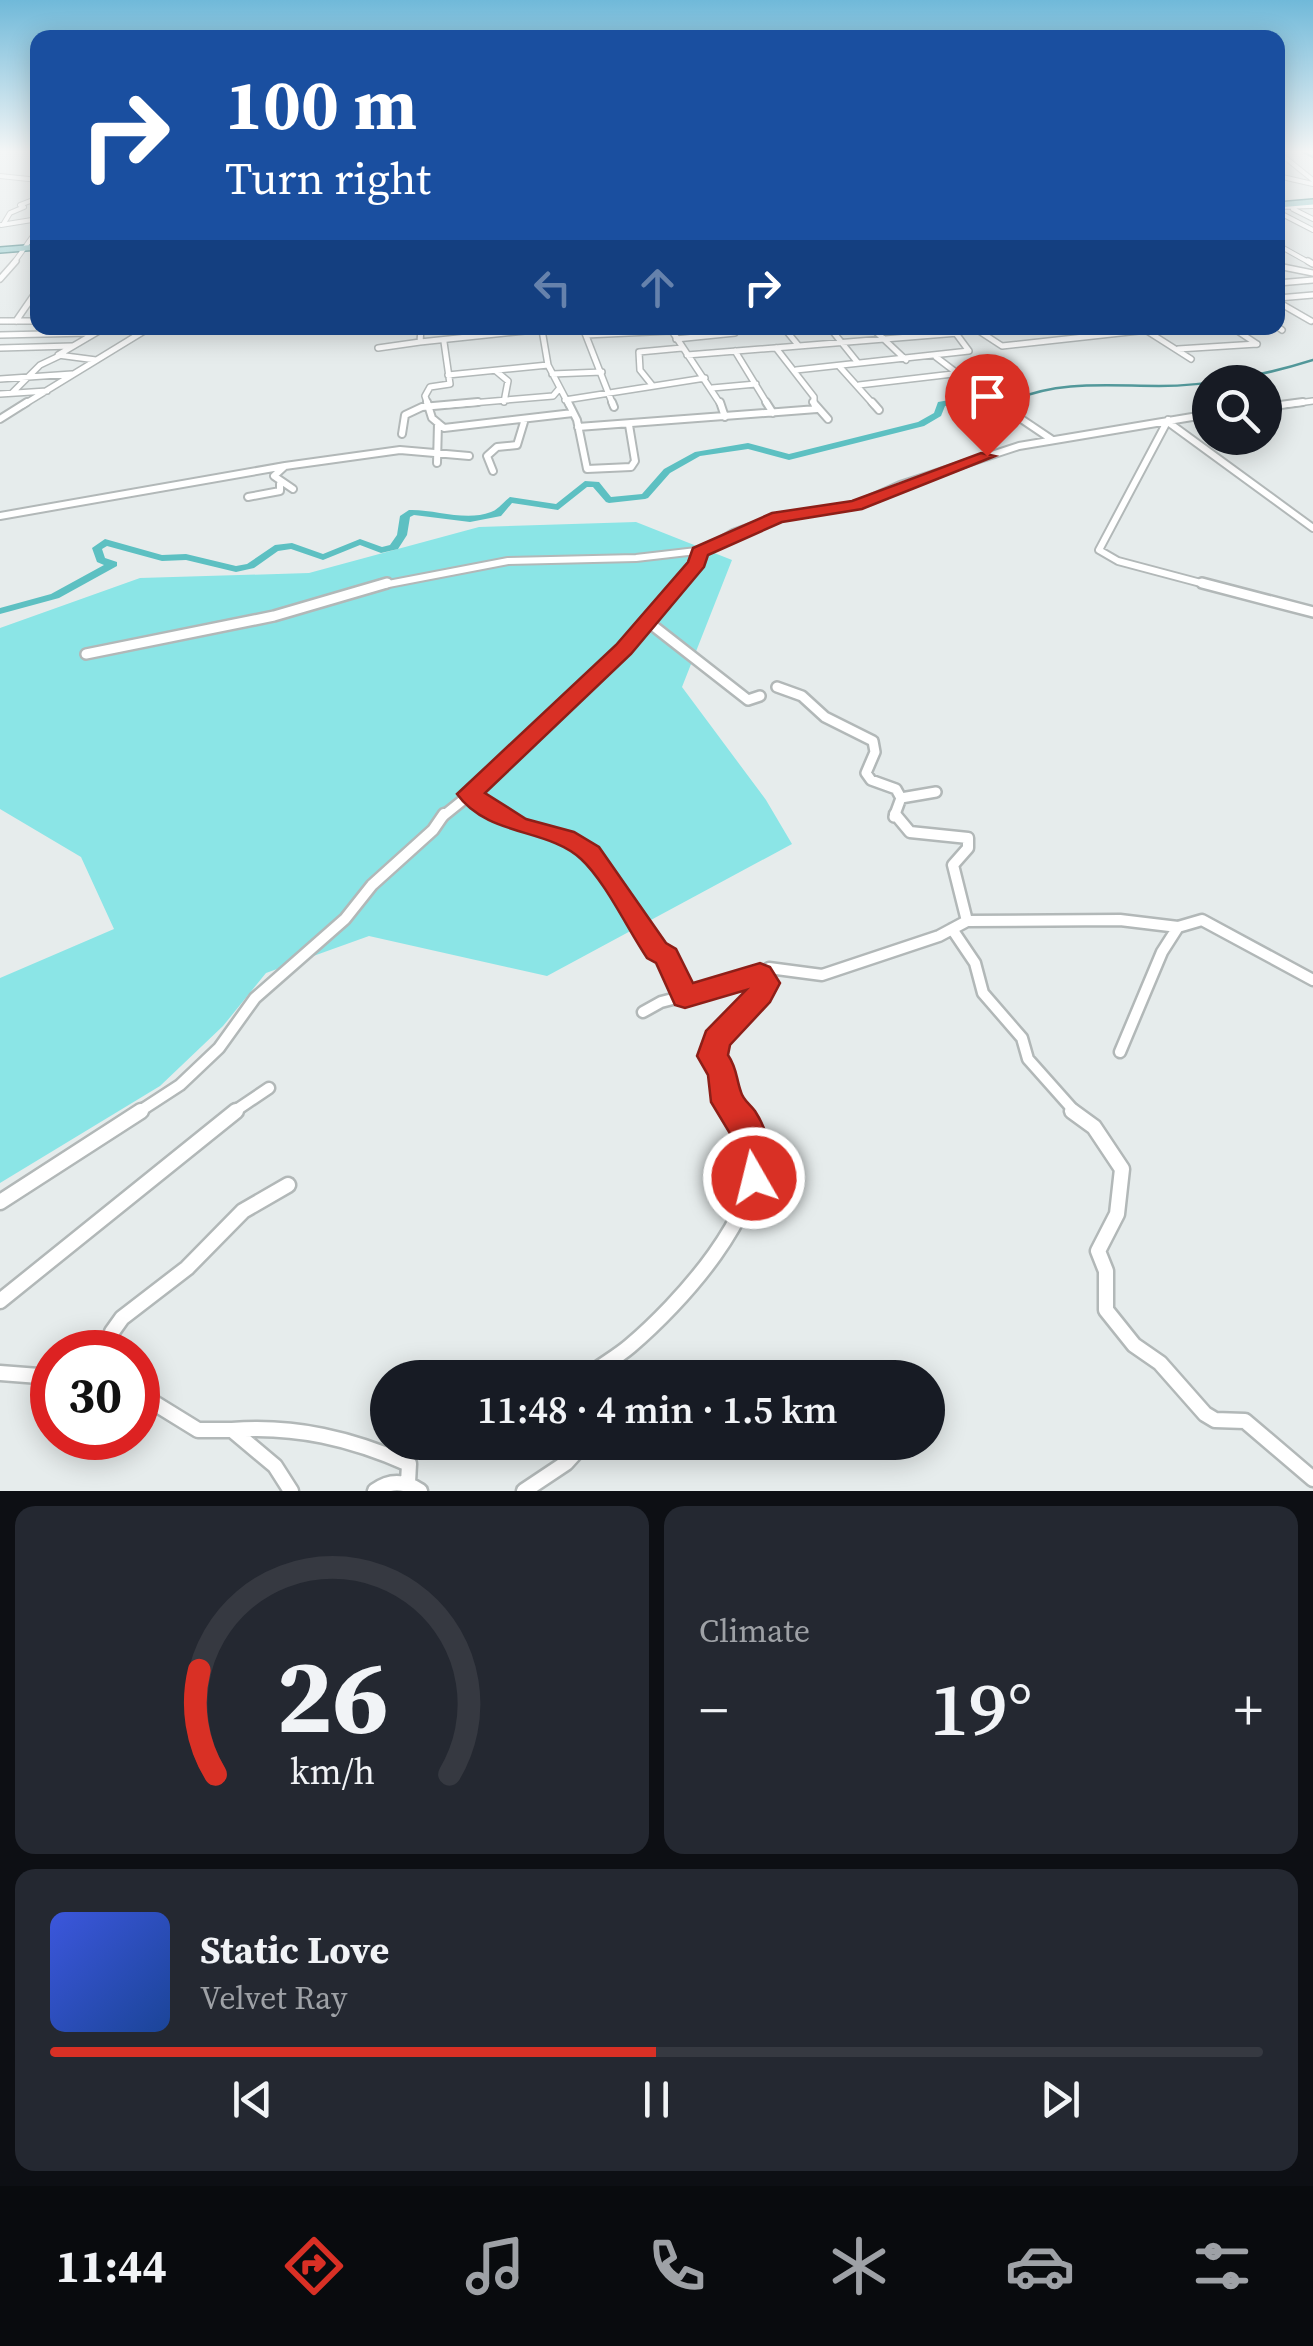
<!DOCTYPE html>
<html lang="en">
<head>
<meta charset="utf-8">
<style>
  :root { --surface:#171b24; --page:#242831; --text:#f1f3f6; --muted:#9ea1a6; --line:#363941; --accent:#d93025 }
  body { margin:0; font-family:"Source Serif 4",serif; background:var(--page); color:var(--text); height:100vh; display:flex; flex-direction:column; font-size:38px; white-space:nowrap }
  * { box-sizing:border-box; margin:0 }
  p { font-size:32px; color:var(--muted) }
  .icon { flex:none; width:55px; height:55px; fill:none; stroke:currentColor; stroke-width:2; stroke-linecap:round; stroke-linejoin:round }
  .map { position:relative; height:1491px; overflow:hidden }
  .sheet { display:flex; flex-direction:column; gap:15px; padding:15px; background:#0d0f14; flex:1 }
  .sheet>* { flex:none }
  .banner { position:absolute; left:30px; top:30px; width:1255px; height:305px; border-radius:20px; box-shadow:0 5px 25px #0003; background:#1a4fa0; color:#fff; overflow:hidden }
  .fabs { position:absolute; left:1192px; top:365px; display:grid; gap:20px }
  .fabs a { display:grid; place-items:center; width:90px; height:90px; border-radius:50%; background:var(--surface); box-shadow:0 5px 25px #0003; font-size:50px }
  .speed { position:absolute; left:30px; top:1330px; display:flex; gap:20px; font-size:50px; font-weight:700; text-align:center }
  .speed>* { display:grid; place-content:center; width:130px; height:130px; border-radius:50%; background:var(--surface); box-shadow:0 5px 25px #0003; line-height:1 }
  .speed .limit { border:15px solid #d22; background:#fff; color:#111 }
  .pin { position:absolute; display:grid; place-items:center; width:85px; height:85px; color:#fff; margin:-102px -42px; border-radius:50% 50% 50% 0; rotate:-45deg; box-shadow:0 0 10px #0007 }
  .pin .icon { rotate:45deg }
  .me { position:absolute; width:110px; margin:-55px; rotate:352deg; stroke-linejoin:round; filter:drop-shadow(0 0 8px #0008) }
  .turn { display:flex; align-items:center; gap:35px; height:210px; padding:0 30px; font-size:45px }
  .turn .icon { width:130px; height:130px; stroke-width:2.5 }
  .turn b { display:block; font-size:70px; line-height:85px }
  .lanes { display:flex; align-items:center; height:95px; padding:0 30px; background:#0003; justify-content:center; gap:50px; direction:ltr }
  .lanes .off { opacity:.35 }
  .big { font-size:75px; font-weight:600; line-height:1.1 }
  .sheet .tile { flex:1; display:flex; flex-direction:column; justify-content:center; gap:15px; min-width:0; padding:0 35px; border-radius:20px; background:var(--page) }
  .sheet .dial { align-items:center; gap:0 }
  .dial svg { height:260px; overflow:visible; fill:none; stroke:var(--line); stroke-width:7; stroke-linecap:round; text-anchor:middle }
  .dial text { fill:var(--text); stroke:none }
  .song { display:flex; align-items:center; gap:30px }
  .cover { width:120px; height:120px; border-radius:15px; background:linear-gradient(135deg,hsl(230 70% 55%),hsl(220 70% 35%)) }
  .played { height:10px; border-radius:5px; background:linear-gradient(90deg,var(--accent) 50%,var(--line) 50%) }
  .keys { display:flex; justify-content:space-around; direction:ltr }
  .heat { display:flex; justify-content:space-between; align-items:center; font-size:55px; direction:ltr }
  .sheet .tiles { flex:1; display:grid; gap:15px; grid-template-columns:1fr 1fr }
  .tile:last-child { grid-column:span 2 }
  .trip { position:absolute; left:370px; top:1360px; width:575px; height:100px; border-radius:50px; background:var(--surface); box-shadow:0 5px 25px #0003; font-weight:600; line-height:100px; text-align:center }
  .dock { display:flex; height:160px; justify-content:space-around; align-items:center; background:#090b0e; color:var(--muted) }
  .dock .icon { width:70px; height:70px }
  .dock .active { color:var(--accent) }
  .dock b { font-size:45px; color:var(--text) }
  .map>svg:first-child { display:block }
  .green { fill:#8be5e6 }
  .lines { fill:none; stroke-linecap:round; stroke-linejoin:round }
  .stream { stroke:#52989a; stroke-width:2.5 }
  .river { fill:#5dc0c2; fill-rule:evenodd }
  .minor-far5-casing { stroke:#b2b8b8; stroke-width:6 }
  .minor-far4-casing { stroke:#b2b8b8; stroke-width:8 }
  .minor-far3-casing { stroke:#b2b8b8; stroke-width:10 }
  .minor-far2-casing { stroke:#b2b8b8; stroke-width:14 }
  .minor-far1-casing { stroke:#b2b8b8; stroke-width:15 }
  .minor-casing { stroke:#b2b8b8; stroke-width:19 }
  .major-casing { stroke:#428284; stroke-width:8 }
  .minor-far5 { stroke:#fff; stroke-width:4 }
  .minor-far4 { stroke:#fff; stroke-width:5 }
  .minor-far3 { stroke:#fff; stroke-width:6 }
  .minor-far2 { stroke:#fff; stroke-width:9 }
  .minor-far1 { stroke:#fff; stroke-width:10 }
  .minor { stroke:#fff; stroke-width:14 }
  .major { stroke:#91cbcd; stroke-width:5 }
  .route { fill:#d93025; stroke:#8d1f18; stroke-width:2.5 }
</style>
</head>
<body>
<div class="map">
<svg width="1313" height="1491" viewBox="0 0 1313 1491">
  <rect width="100%" height="100%" fill="#e6ecec"/>
  <path class="green" d="M 636,522 L 732,560 L 682,687 L 766,800 L 792,844 L 547,976 L 369,936 L 266,973 L 223,1026 L 160,1086 L 0,1183 L 0,978 L 114,929 L 81,857 L 0,809 L 0,628 L 140,578 L 309,573 L 479,527 Z"/>
  <g class="lines">
    <path class="stream" d="M 1303,152 L 1313,157
      M 1012,401 C 1058,380 1109,386 1159,386 C 1208,386 1266,375 1313,360"/>
    <path class="river" d="M 961,398 L 985,405 L 1012,399 L 1016,401 L 985,410 L 961,403 L 945,406 L 941,416 L 924,426 L 789,460 L 748,449 L 700,456 L 670,473 L 648,498 L 645,499 L 609,503 L 606,502 L 593,487 L 587,487 L 558,510 L 512,503 L 501,516 L 470,522 L 414,515 L 410,517 L 407,535 L 398,549 L 381,553 L 360,545 L 323,560 L 291,549 L 278,551 L 254,568 L 236,572 L 186,560 L 162,561 L 107,546 L 102,549 L 105,558 L 117,562 L 117,566 L 59,598 L 0,614 L 0,608 L 51,594 L 104,565 L 97,562 L 92,548 L 105,539 L 162,555 L 186,554 L 236,566 L 247,564 L 275,545 L 292,543 L 323,554 L 360,539 L 382,547 L 390,545 L 397,535 L 400,516 L 409,510 C 435,509 465,522 491,512 C 498,510 504,501 510,497 L 556,504 L 585,481 L 599,482 L 611,497 L 642,494 L 664,469 L 695,452 L 748,443 L 789,454 L 918,422 L 934,413 L 938,402 Z"/>
    <defs>
      <path id="minor-far5" d="M 1278,152 L 1313,180
        M 0,176 L 38,180
        M 1278,176 L 1313,184
        M 1278,207 L 1313,206
        M 1293,209 L 1313,219
        M 1278,212 L 1313,230
        M 4,223 L 10,213 L 24,207 L 20,205 L 38,198
        M 1,225 L 38,219
        M 1278,245 L 1312,264
        M 13,264 L 38,229"/>
      <path id="minor-far4" d="M 1308,261 L 1313,264
        M 1278,266 L 1313,273
        M 0,279 L 16,261
        M 1278,283 L 1313,280
        M 1278,298 L 1313,295
        M 1278,302 L 1311,321
        M 0,321 L 38,321
        M 16,321 L 38,289
        M 1278,327 L 1282,330
        M 421,328 L 420,342 L 554,328
        M 583,328 L 613,405
        M 670,328 L 721,405
        M 784,328 L 798,345
        M 830,328 L 858,363
        M 872,328 L 906,360
        M 1233,328 L 1257,344
        M 542,330 L 548,365 L 569,405
        M 979,331 L 1002,346 L 1166,328
        M 1147,331 L 1191,359
        M 0,335 L 89,333
        M 586,335 L 671,331
        M 676,339 L 735,333 L 737,328
        M 0,348 L 72,346
        M 378,348 L 420,342
        M 776,348 L 814,397 L 814,405
        M 1178,349 L 1257,344
        M 735,351 L 768,405
        M 687,355 L 958,333
        M 936,357 L 999,405
        M 96,360 L 58,355 L 104,328
        M 839,366 L 874,405
        M 796,370 L 969,351 L 952,328
        M 496,371 L 508,381 L 504,402
        M 552,374 L 602,372
        M 448,375 L 548,365
        M 0,379 L 72,374
        M 652,385 L 640,370 L 639,352 L 682,348
        M 859,385 L 953,374
        M 712,388 L 756,384
        M 12,393 L 40,365 L 59,356
        M 0,394 L 47,391
        M 565,400 L 705,378
        M 23,405 L 149,328
        M 428,405 L 425,396 L 430,387 L 450,384 L 444,342
        M 448,405 L 553,396 L 559,389
        M 1283,405 L 1313,401"/>
      <path id="minor-far3" d="M 427,402 L 432,418 L 444,428 L 573,413
        M 568,402 L 577,420 L 587,469 L 631,467 L 635,461 L 629,425
        M 612,402 L 614,407
        M 720,402 L 725,417
        M 766,402 L 773,413
        M 813,402 L 828,419
        M 872,402 L 879,410
        M 996,402 L 1051,439
        M 1265,407 L 1303,402
        M 0,419 L 27,402
        M 1168,420 L 1099,550 L 1118,561 L 1212,586
        M 1168,422 L 1313,528
        M 578,427 L 817,409
        M 402,434 L 405,415 L 422,407 L 478,402
        M 437,463 L 438,423
        M 285,466 L 400,450 L 469,456
        M 493,471 L 487,456 L 497,447 L 517,445 L 524,422
        M 248,497 L 280,491 L 280,484
        M 0,516 L 285,466 L 274,476 L 293,489
        M 378,586 L 508,561 L 636,558 L 705,550 L 733,533 L 778,517 L 856,505 L 900,485 L 1019,446 L 1210,414
        M 678,586 L 697,563 L 699,552"/>
      <path id="minor-far2" d="M 1202,583 L 1313,612
        M 647,621 L 748,700 L 760,696
        M 86,654 L 274,616 L 387,583
        M 777,687 L 802,696 L 825,717 L 873,741 L 875,752 L 866,773 L 871,780 L 896,789 L 901,798
        M 469,794 L 504,817
        M 442,817 L 493,776 L 624,650 L 680,583
        M 894,817 L 901,798 L 936,792"/>
      <path id="minor-far1" d="M 500,814 C 521,828 543,829 565,838 C 607,856 632,915 657,951 L 666,956 L 685,997
        M 895,814 L 910,832 L 968,838 L 968,848 L 953,865 L 967,921
        M 952,929 L 975,963 L 983,993 L 1022,1038 L 1028,1059 L 1076,1113
        M 643,1012 L 661,1002 L 758,977 L 769,968 L 822,975 L 939,936 L 967,921 L 1120,920 L 1178,927 L 1202,920 L 1313,980
        M 1120,1052 L 1162,952 L 1178,927
        M 137,1113 L 180,1085 L 219,1048 L 255,998 L 345,919 L 372,885 L 433,830 L 444,814
        M 232,1113 L 269,1088
        M 734,1113 L 712,1056 L 722,1035 L 766,983 L 761,975"/>
      <path id="minor" d="M 1072,1111 L 1094,1127 L 1122,1169 L 1117,1214 L 1098,1251 L 1106,1271 L 1106,1310 L 1134,1345 L 1160,1363 L 1205,1414 L 1215,1420 L 1245,1421 L 1313,1479
        M 0,1202 L 141,1111
        M 0,1301 L 236,1111
        M 108,1352 L 112,1332 L 122,1318 L 187,1268 L 243,1211 L 288,1185
        M 0,1373 L 52,1377
        M 586,1378 C 600,1366 616,1358 630,1346 C 677,1306 767,1211 753,1143 C 750,1130 740,1120 732,1111
        M 138,1393 L 198,1430 L 232,1430 L 275,1466 L 291,1491
        M 232,1430 C 295,1425 352,1439 409,1464 L 408,1483
        M 375,1491 C 390,1480 405,1481 420,1491
        M 524,1491 L 566,1463 L 585,1442"/>
      <path id="major" d="M 1278,205 L 1313,202
        M 0,250 L 38,247"/>
    </defs>
    <use href="#minor-far5" class="minor-far5-casing"/>
    <use href="#minor-far4" class="minor-far4-casing"/>
    <use href="#minor-far3" class="minor-far3-casing"/>
    <use href="#minor-far2" class="minor-far2-casing"/>
    <use href="#minor-far1" class="minor-far1-casing"/>
    <use href="#minor" class="minor-casing"/>
    <use href="#major" class="major-casing"/>
    <use href="#minor-far5" class="minor-far5"/>
    <use href="#minor-far4" class="minor-far4"/>
    <use href="#minor-far3" class="minor-far3"/>
    <use href="#minor-far2" class="minor-far2"/>
    <use href="#minor-far1" class="minor-far1"/>
    <use href="#minor" class="minor"/>
    <use href="#major" class="major"/>
  </g>
  <linearGradient id="sky" x2="0" y2="1"><stop stop-color="#70b9d9"/><stop offset="0.42" stop-color="#f4f6f6"/><stop offset="1" stop-color="#f4f6f6" stop-opacity="0"/></linearGradient>
  <rect width="1313" height="361" fill="url(#sky)"/>
  <path class="route" d="M 981,453 L 995,456 L 862,509 L 782,522 L 708,555 L 704,567 L 631,654 L 485,793 L 526,819 L 574,832 L 599,847 L 666,943 L 676,949 L 693,983 L 760,963 L 770,967 L 780,983 L 770,1002 L 730,1045 L 728,1055 C 737,1068 736,1078 741,1092 C 743,1100 750,1104 755,1111 C 769,1132 776,1165 765,1189 L 754,1193 L 742,1189 L 737,1178 L 737,1145 L 711,1102 L 708,1075 L 697,1056 L 706,1031 L 746,990 L 685,1008 L 675,1005 L 656,963 L 647,958 C 628,930 605,881 581,859 C 548,828 488,837 457,794 L 616,645 L 688,562 L 693,548 L 772,513 L 852,501 Z"/>
</svg>
<div class="fabs">
<a><svg class="icon" aria-label="search" viewBox="0 0 24 24"><circle cx="10" cy="10" r="6"/><path d="M15 15l6 6"/></svg></a>
</div>
<div class="speed"><div class="limit">30</div></div>
<div class="pin" style="left:987px;top:456px;background:#d93025"><svg class="icon" aria-label="arrive" viewBox="0 0 24 24"><path d="M6 21V4h12l-3 4 3 4H6"/></svg></div>
<svg class="me" style="left:754px;top:1178px" viewBox="-20 -20 40 40"><circle r="17" fill="#d93025" stroke="#fff" stroke-width="3"/><path d="M0-11L8 9 0 5-8 9z" fill="#fff"/></svg>
<div class="trip">11:48 · 4 min · 1.5 km</div>
<div class="banner">
<div class="turn"><svg class="icon" aria-label="right" viewBox="0 0 24 24"><path d="M7 20v-9h11M14 6l5 5-5 5"/></svg><div><b>100 m</b>Turn right</div></div>
<div class="lanes"><svg class="icon off" aria-label="left" viewBox="0 0 24 24"><path d="M17 20v-9H6M10 6l-5 5 5 5"/></svg><svg class="icon off" aria-label="ahead" viewBox="0 0 24 24"><path d="M12 20V5M6 11l6-6 6 6"/></svg><svg class="icon" aria-label="right" viewBox="0 0 24 24"><path d="M7 20v-9h11M14 6l5 5-5 5"/></svg></div>
</div>
</div>
<section class="sheet">
<div class="tiles">
<div class="tile dial"><svg viewBox="0 0 100 80">
<path d="M14 69A42 42 0 1 1 86 69"/>
<path d="M14 69A42 42 0 0 1 9 37" stroke="#d93025"/>
<text x="50" y="56" font-size="32" font-weight="700">26</text>
<text x="50" y="72" font-size="11">km/h</text>
</svg></div>
<div class="tile"><p>Climate</p>
<div class="heat"><a>−</a><b class="big">19°</b><a>+</a></div>
</div>
<div class="tile">
<div class="song"><i class="cover"></i><div><b>Static Love</b><p>Velvet Ray</p></div></div>
<div class="played"></div>
<div class="keys"><svg class="icon" aria-label="previous" viewBox="0 0 24 24"><path d="M18 5L8 12l10 7zM5 5v14"/></svg><svg class="icon" aria-label="pause" viewBox="0 0 24 24"><path d="M8 5v14M16 5v14"/></svg><svg class="icon" aria-label="next" viewBox="0 0 24 24"><path d="M6 5l10 7-10 7zM19 5v14"/></svg></div>
</div>
</div>
</section>
<nav class="dock">
<b>11:44</b>
<svg class="icon active" aria-label="directions" viewBox="0 0 24 24"><path d="M12 3l9 9-9 9-9-9zM9 14v-3h6M13 9l2 2-2 2"/></svg>
<svg class="icon" aria-label="music" viewBox="0 0 24 24"><path d="M9 18V5l10-2v13"/><circle cx="6" cy="18" r="3"/><circle cx="16" cy="16" r="3"/></svg>
<svg class="icon" aria-label="phone" viewBox="0 0 24 24"><path d="M5 4h4l2 5-3 2q2 4 5 5l2-3 5 2v4C11 20 4 13 5 4z"/></svg>
<svg class="icon" aria-label="climate" viewBox="0 0 24 24"><path d="M12 3v18M4 7l16 10M4 17L20 7"/></svg>
<svg class="icon" aria-label="car" viewBox="0 0 24 24"><path d="M5 17H2v-5l4-1 3-4h7l3 4 3 1v5h-3M9 17h6M6 11h13"/><circle cx="7" cy="17" r="2"/><circle cx="17" cy="17" r="2"/></svg>
<svg class="icon" aria-label="filters" viewBox="0 0 24 24"><path d="M4 7h16M4 17h16"/><circle cx="9" cy="7" r="2"/><circle cx="15" cy="17" r="2"/></svg>
</nav>
</body>
</html>
